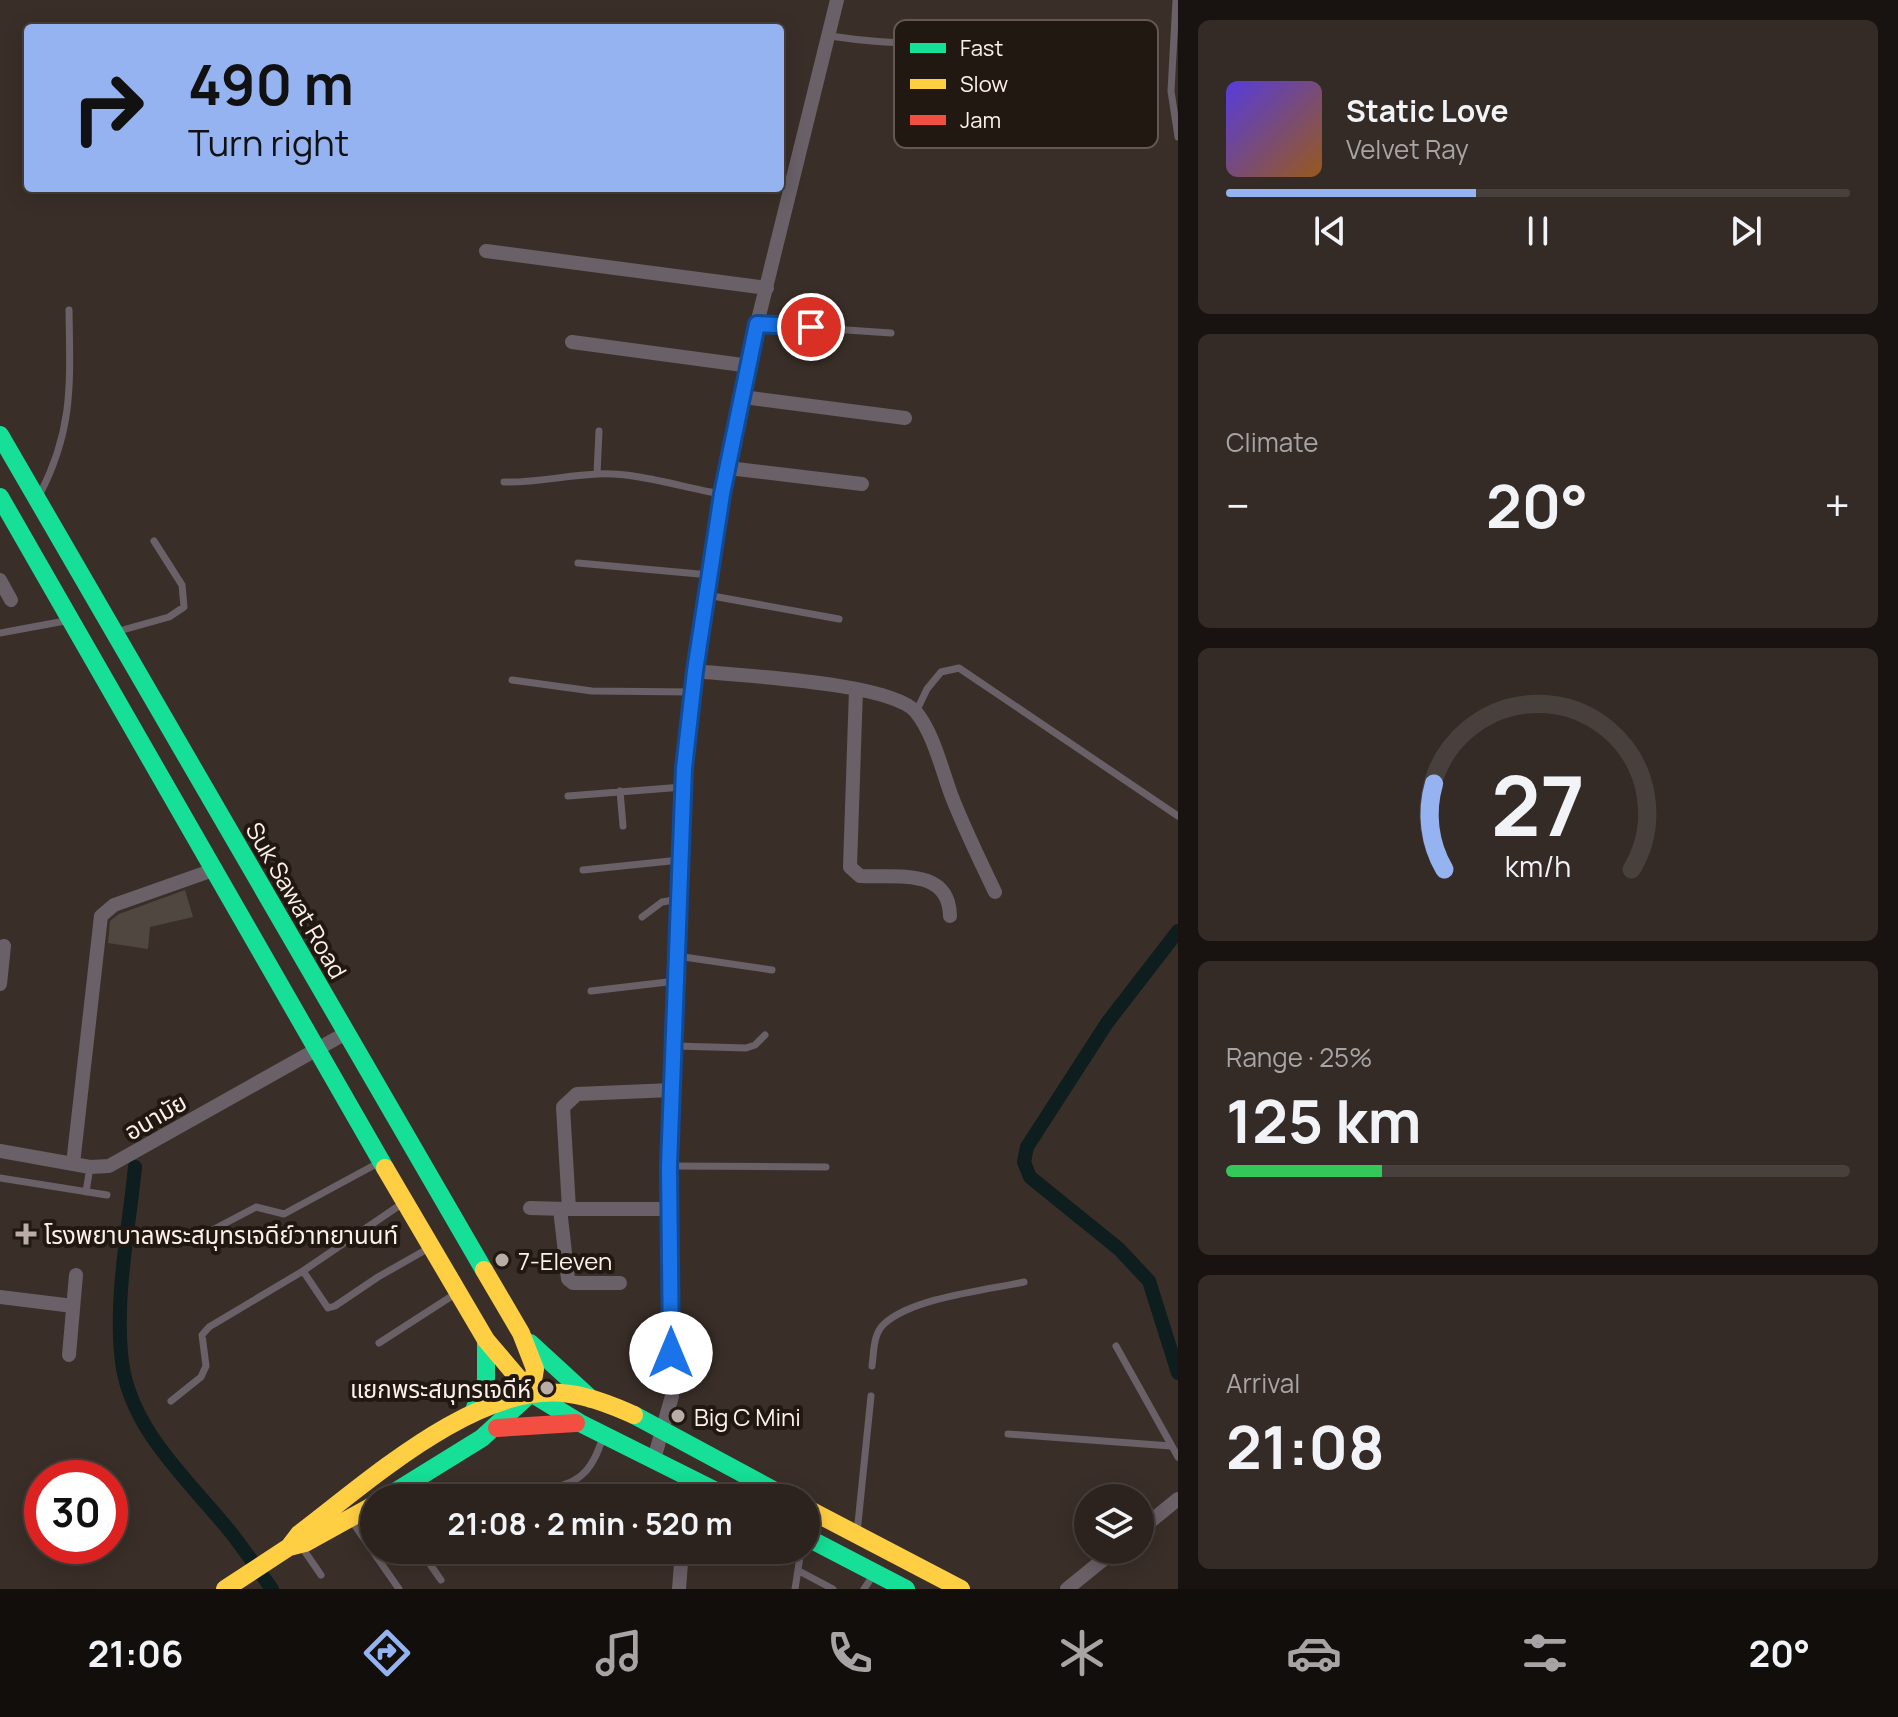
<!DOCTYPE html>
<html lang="en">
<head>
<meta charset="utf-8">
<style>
  :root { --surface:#2c231e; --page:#342b27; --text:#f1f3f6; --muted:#a6a4a4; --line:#48403c; --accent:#95b2f1 }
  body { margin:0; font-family:Manrope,"Noto Sans Thai",sans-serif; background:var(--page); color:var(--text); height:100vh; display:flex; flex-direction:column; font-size:30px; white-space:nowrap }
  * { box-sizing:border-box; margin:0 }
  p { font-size:26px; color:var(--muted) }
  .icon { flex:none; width:44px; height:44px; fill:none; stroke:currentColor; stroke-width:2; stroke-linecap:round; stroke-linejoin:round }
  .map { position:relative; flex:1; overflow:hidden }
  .sheet { display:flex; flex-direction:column; gap:20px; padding:20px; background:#181310; width:720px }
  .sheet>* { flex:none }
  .guide { position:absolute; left:24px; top:24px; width:760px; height:168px; border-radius:8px; box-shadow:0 4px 20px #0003,0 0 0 2px var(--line); background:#95b2f1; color:#111; overflow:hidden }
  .buttons { position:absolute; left:1074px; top:1484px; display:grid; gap:16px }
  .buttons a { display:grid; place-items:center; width:80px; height:80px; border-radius:50%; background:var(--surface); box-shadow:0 4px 20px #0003,0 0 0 2px var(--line); font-size:40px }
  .speed { position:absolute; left:24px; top:1460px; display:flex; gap:16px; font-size:40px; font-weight:700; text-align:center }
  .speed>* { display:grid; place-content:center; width:104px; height:104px; border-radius:50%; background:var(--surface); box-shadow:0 4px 20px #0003,0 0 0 2px var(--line); line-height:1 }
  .speed .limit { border:12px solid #d22; background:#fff; color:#111 }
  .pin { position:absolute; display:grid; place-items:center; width:68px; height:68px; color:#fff; margin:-34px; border:4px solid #fff; border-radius:50%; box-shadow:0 2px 8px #0007 }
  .me { position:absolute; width:88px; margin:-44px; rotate:0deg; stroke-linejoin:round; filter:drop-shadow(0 0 6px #0008) }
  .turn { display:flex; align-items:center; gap:28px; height:168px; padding:0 32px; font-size:36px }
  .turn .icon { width:104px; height:104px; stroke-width:2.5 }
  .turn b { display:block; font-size:56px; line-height:68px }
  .big { font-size:60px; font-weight:700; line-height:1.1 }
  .sheet .tile { flex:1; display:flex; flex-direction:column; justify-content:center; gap:12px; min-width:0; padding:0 28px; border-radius:12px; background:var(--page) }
  .sheet .dial { align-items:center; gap:0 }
  .dial svg { height:208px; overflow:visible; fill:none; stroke:var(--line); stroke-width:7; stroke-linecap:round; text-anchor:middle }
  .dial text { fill:var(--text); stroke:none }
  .song { display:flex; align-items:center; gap:24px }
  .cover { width:96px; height:96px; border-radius:12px; background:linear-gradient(135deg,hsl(250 70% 55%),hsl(30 70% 35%)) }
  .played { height:8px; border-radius:4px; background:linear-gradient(90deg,var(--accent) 40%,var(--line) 40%) }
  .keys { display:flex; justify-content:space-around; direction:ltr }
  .heat { display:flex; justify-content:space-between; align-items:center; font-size:44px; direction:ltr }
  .charge { height:12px; border-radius:6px; background:linear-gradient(90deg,#34c759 25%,var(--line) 0) }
  .trip { position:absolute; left:360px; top:1484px; width:460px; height:80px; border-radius:40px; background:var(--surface); box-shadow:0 4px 20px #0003,0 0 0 2px var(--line); font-weight:700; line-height:80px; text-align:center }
  .tab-bar { display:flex; height:128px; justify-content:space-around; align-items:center; background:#120e0c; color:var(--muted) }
  .tab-bar .icon { width:56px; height:56px }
  .tab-bar .active { color:var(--accent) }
  .tab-bar b { font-size:36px; color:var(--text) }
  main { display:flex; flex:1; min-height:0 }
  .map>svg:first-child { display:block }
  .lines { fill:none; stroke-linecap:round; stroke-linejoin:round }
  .canal { stroke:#0e1d1d; stroke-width:14 }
  .building { fill:#504741 }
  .lane { stroke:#6a6067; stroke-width:7 }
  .street { stroke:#6a6067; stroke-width:14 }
  .fast { stroke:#16e098; stroke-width:18 }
  .slow { stroke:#ffcf43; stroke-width:18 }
  .jam { stroke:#f24e42; stroke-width:18 }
  .route-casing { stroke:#114b97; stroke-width:20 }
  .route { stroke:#1a73e8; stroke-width:14 }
  .poi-dot { fill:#b9ada5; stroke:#211812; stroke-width:3 }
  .labels { text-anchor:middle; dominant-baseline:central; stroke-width:8; stroke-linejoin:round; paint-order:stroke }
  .street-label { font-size:24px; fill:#fef1e9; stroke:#211812 }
  .poi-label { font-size:24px; fill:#fef1e9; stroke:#211812; text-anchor:start }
  .key { fill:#211812; stroke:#635952; stroke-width:2 }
  .key-label { font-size:22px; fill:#fef1e9 }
</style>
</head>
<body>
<main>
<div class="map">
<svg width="1178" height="1589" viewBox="0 0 1178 1589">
  <rect width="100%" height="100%" fill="#3a2f28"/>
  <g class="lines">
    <path class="canal" d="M 1178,931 L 1107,1023 L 1027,1147 L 1024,1162 L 1030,1177 L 1119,1249 L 1149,1281 L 1178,1373
      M 135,1167 C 129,1229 114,1299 122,1362 C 131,1432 191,1482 232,1534 C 246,1552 259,1571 272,1589"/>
  </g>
  <path class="building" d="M 185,890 L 193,917 L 150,927 L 148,949 L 108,943 L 110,921 L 119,914 Z"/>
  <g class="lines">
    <path class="lane" d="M 1176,0 L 1171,91 L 1178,137
      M 830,36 C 908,48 992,46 1069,29
      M 757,324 L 891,333
      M 597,474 L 599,431
      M 504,482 C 538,483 567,475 598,474 C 637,472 684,488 722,494
      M 40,494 C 74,428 70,382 69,310
      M 578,563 L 710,575
      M 707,595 L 839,619
      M 119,631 L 169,617 L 184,607 L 182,585 L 154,541
      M 0,633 L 65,621
      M 512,680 L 592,691 L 692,692
      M 916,712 L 927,689 L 941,672 L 959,668 L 1178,816
      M 620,791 L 623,826
      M 568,796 L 683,787
      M 583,870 L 680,860
      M 642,917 L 662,902 L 679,899
      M 677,956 L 772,970
      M 591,991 L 676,981
      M 675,1046 L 746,1048 L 755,1045 L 765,1035
      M 669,1166 L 826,1167
      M 0,1178 L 107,1195
      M 86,1192 L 90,1167
      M 403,1203 L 303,1271 L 328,1308 L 335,1306 L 378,1277 L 429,1248
      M 201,1236 L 256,1207 L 284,1214 L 380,1162
      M 379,1343 L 455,1294
      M 1116,1346 L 1178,1457
      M 872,1366 C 874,1352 873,1334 884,1324 C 912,1298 986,1290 1024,1282
      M 171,1401 L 201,1377 L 206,1366 L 202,1335 L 209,1327 L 303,1271
      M 1008,1434 L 1171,1446
      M 518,1498 C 566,1482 588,1489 603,1436
      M 351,1520 L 399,1589
      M 857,1533 L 871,1396
      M 301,1546 L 321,1575
      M 420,1550 L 441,1580
      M 715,1551 L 715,1550
      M 799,1571 L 833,1589
      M 795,1589 L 801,1550
      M 864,1589 L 874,1574"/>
    <path class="street" d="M 486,251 L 767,288
      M 572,342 L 750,366
      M 743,397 L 905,418
      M 728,468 L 862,484
      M 0,580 L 11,600
      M 695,671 C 739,676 890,682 916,712 C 934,734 942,771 952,797 C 965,830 980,861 995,892
      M 856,689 L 850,867 L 860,876 C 896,878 949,867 950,916
      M 0,984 L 4,946
      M 0,1151 L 90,1167 L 109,1166 L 346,1033
      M 73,1164 L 101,916 L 114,905 L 216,869
      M 530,1208 L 566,1209
      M 560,1209 L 568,1279 L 573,1283 L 620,1283
      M 670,1209 L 569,1209 L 563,1107 L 577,1094 L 672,1090
      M 0,1297 L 73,1306
      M 69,1355 L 76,1275
      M 654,1459 L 672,1396 L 669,1166 L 681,830 L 692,692 L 722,494 L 757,324 L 837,0
      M 686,1498 L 687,1476
      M 1140,1530 L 1178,1499
      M 679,1589 L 682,1550
      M 1067,1589 L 1115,1550"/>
    <path class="fast" d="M 0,435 L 484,1270
      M 0,497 L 385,1168
      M 530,1343 L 591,1399
      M 531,1393 L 580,1423 L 730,1498
      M 473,1413 L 486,1381 L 486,1340
      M 634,1415 L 788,1498
      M 385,1498 L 482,1438 L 531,1393
      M 806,1537 L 906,1589"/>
    <path class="slow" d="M 385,1168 L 486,1340 L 531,1393 L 535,1369 L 521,1333 L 484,1270
      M 806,1508 L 961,1589
      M 289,1547 L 299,1534 C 367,1483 480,1379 570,1394 C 592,1397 614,1406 634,1415
      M 225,1589 L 289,1547 L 305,1543 L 374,1505"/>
    <path class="jam" d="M 497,1428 L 576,1423"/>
  </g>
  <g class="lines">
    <defs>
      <path id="route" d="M 671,1353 L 669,1166 L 684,768 L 695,671 L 722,494 L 757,324 L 811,327"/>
    </defs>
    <use href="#route" class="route-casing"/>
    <use href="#route" class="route"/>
  </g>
  <g class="poi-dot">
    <path d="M22 1222h8v8h8v8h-8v8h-8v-8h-8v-8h8z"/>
    <circle cx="502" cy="1260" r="8"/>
    <circle cx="547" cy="1388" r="8"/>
    <circle cx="678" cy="1416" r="8"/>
  </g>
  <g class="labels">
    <g class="street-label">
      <text transform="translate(297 900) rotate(60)">Suk Sawat Road</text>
      <text transform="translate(155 1116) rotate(-30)">อนามัย</text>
    </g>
    <g class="poi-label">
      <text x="44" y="1234">โรงพยาบาลพระสมุทรเจดีย์วาทยานนท์</text>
      <text x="518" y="1260">7-Eleven</text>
      <text x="531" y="1388" text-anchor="end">แยกพระสมุทรเจดีห์</text>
      <text x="694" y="1416">Big C Mini</text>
    </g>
  </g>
  <rect x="894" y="20" width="264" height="128" rx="12" class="key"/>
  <rect x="910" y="43" width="36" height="10" fill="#16e098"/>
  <rect x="910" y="79" width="36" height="10" fill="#ffcf43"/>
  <rect x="910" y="115" width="36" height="10" fill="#f24e42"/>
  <g class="key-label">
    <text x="960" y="56">Fast</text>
    <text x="960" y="92">Slow</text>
    <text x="960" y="128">Jam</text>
  </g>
</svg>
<div class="buttons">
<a><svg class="icon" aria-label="layers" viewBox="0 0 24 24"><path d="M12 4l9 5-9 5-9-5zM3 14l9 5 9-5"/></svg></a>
</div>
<div class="speed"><div class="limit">30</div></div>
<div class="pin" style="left:811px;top:327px;background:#d93025"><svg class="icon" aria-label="arrive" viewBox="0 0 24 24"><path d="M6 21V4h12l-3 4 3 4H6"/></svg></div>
<svg class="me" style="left:671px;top:1353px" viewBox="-20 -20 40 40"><circle r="19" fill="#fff"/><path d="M0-13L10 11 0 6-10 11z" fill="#1a73e8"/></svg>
<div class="trip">21:08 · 2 min · 520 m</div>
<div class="guide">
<div class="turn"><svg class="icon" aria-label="right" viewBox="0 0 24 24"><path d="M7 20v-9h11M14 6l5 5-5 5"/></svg><div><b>490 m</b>Turn right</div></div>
</div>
</div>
<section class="sheet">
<div class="tile">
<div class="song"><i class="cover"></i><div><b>Static Love</b><p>Velvet Ray</p></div></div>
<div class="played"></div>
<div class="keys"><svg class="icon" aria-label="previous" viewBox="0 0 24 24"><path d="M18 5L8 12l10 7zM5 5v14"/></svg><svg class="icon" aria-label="pause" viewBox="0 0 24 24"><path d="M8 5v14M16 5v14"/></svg><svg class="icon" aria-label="next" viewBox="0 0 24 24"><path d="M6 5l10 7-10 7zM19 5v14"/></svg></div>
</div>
<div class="tile"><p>Climate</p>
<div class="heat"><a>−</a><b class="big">20°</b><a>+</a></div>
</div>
<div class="tile dial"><svg viewBox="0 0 100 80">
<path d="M14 69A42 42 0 1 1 86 69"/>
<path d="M14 69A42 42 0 0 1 10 36" stroke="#95b2f1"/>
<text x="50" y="56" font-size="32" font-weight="700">27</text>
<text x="50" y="72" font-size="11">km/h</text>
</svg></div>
<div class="tile"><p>Range · 25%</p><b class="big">125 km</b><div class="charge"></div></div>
<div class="tile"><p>Arrival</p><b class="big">21:08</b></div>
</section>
</main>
<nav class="tab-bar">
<b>21:06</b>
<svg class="icon active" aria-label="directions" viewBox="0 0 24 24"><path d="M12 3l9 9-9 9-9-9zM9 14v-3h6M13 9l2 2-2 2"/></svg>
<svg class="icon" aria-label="music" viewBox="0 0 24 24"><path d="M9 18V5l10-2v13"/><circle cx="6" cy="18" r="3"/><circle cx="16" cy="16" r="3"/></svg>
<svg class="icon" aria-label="phone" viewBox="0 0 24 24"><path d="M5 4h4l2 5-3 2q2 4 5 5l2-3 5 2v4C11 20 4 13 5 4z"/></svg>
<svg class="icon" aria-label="climate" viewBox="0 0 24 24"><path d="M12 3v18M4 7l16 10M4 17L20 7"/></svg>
<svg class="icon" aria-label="car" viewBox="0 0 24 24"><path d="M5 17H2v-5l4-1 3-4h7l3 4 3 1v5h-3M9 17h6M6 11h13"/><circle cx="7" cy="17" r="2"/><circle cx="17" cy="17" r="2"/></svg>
<svg class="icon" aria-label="filters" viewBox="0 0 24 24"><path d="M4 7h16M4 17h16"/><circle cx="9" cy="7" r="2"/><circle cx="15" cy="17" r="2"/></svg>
<b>20°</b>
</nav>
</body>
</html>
